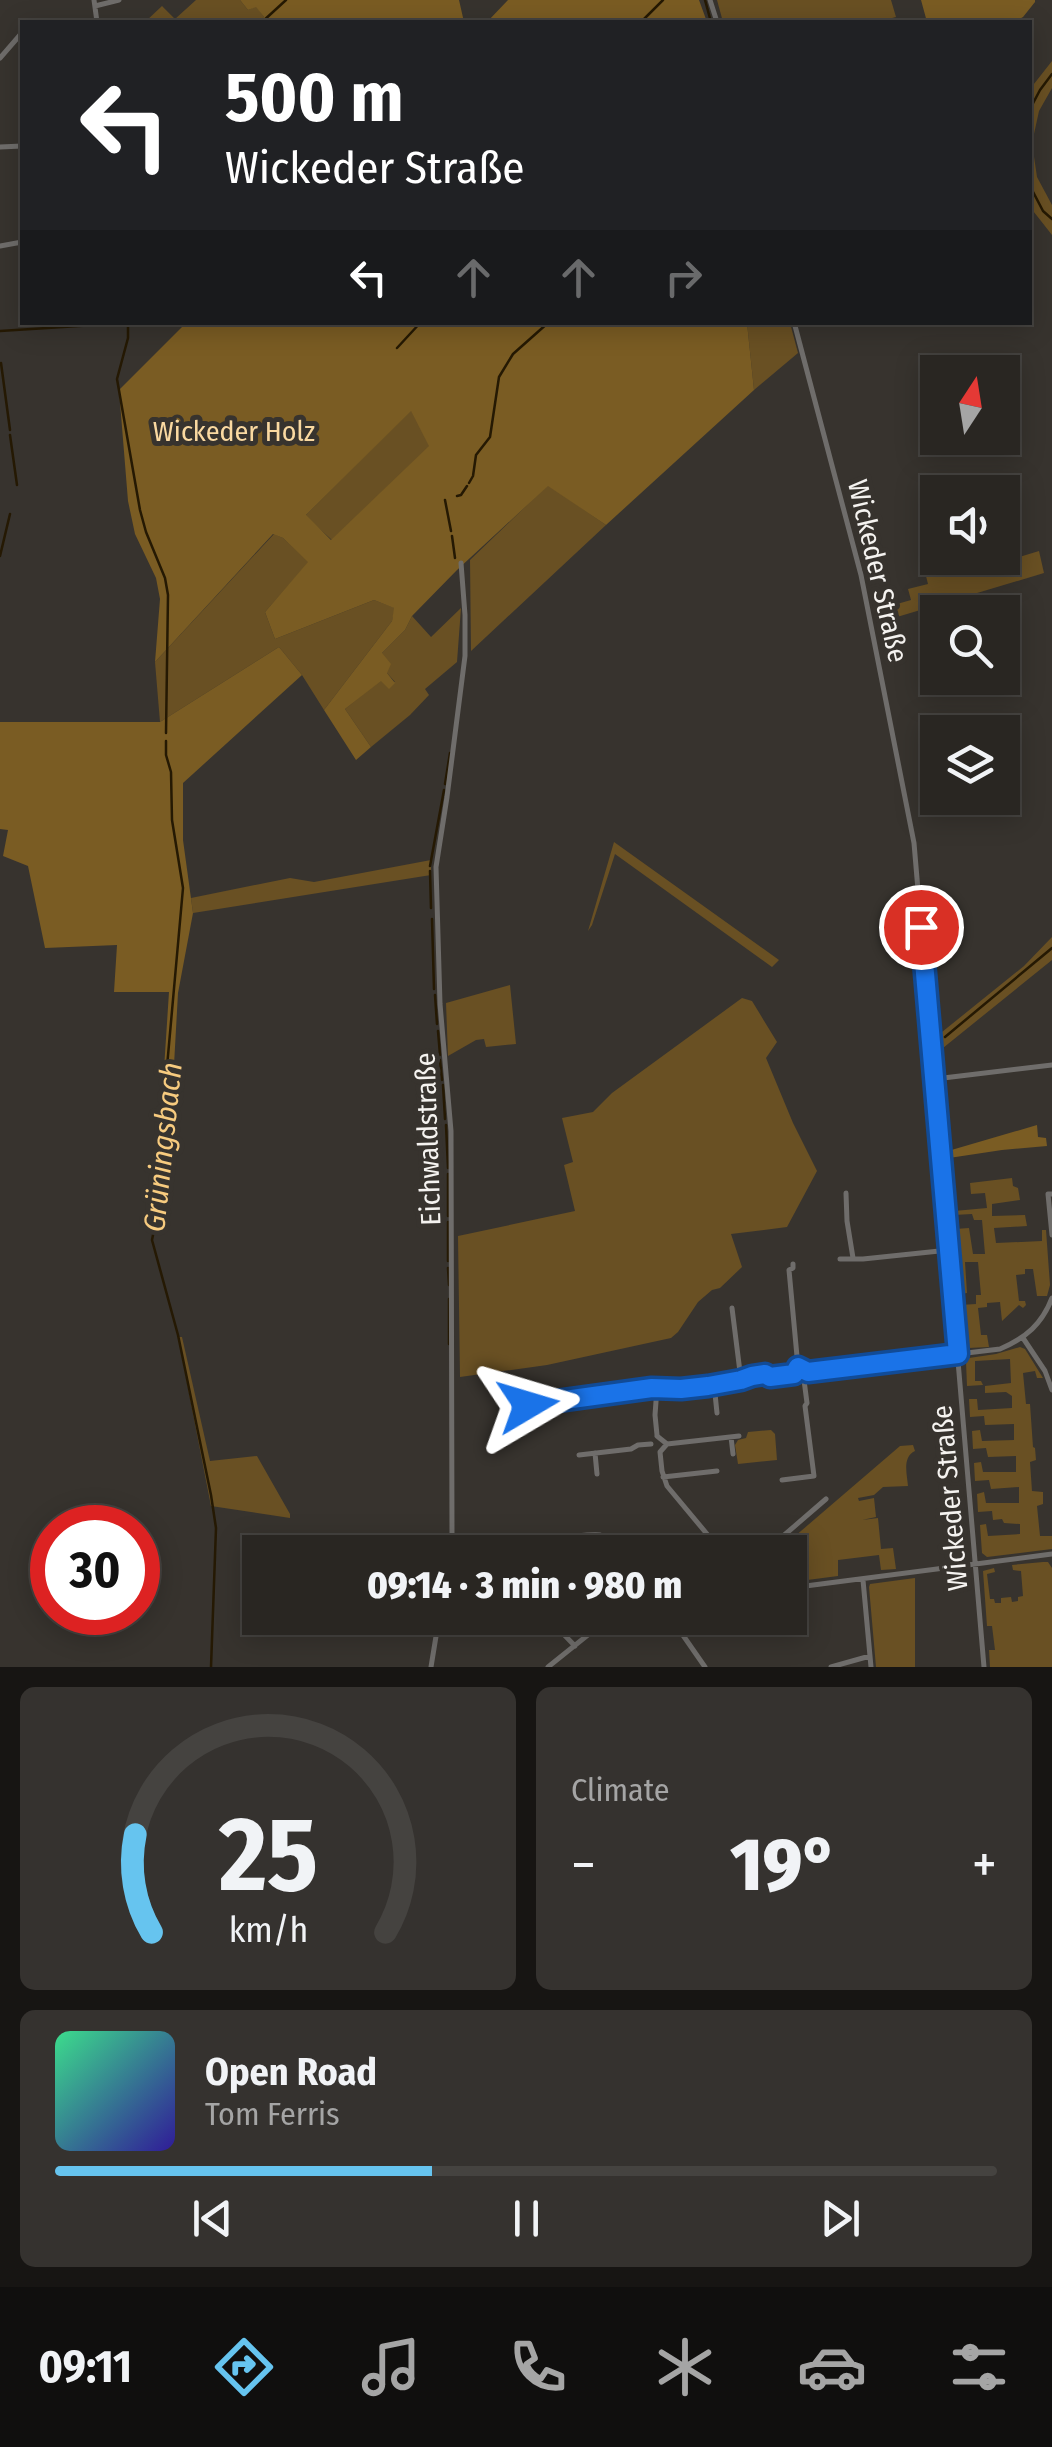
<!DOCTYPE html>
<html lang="en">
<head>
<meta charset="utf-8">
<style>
  :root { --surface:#292622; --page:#35322f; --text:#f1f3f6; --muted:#a5a5a5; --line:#454340; --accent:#66c4ef }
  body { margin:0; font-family:"Fira Sans Condensed",sans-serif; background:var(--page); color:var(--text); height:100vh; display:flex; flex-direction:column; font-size:38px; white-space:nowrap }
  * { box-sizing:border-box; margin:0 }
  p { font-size:32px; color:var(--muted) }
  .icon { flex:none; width:55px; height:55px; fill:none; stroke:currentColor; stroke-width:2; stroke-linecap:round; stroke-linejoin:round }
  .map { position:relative; height:1667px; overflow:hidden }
  .side { display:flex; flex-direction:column; gap:20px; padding:20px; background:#171513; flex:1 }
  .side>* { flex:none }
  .banner { position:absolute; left:20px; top:20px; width:1012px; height:305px; border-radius:0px; box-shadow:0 5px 25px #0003,0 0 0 2px var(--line); background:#202124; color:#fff; overflow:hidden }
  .needle { width:65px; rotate:12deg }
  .fabs { position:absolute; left:920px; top:355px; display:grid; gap:20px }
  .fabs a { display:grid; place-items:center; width:100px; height:100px; border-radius:0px; background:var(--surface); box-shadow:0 5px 25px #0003,0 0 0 2px var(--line); font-size:50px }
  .speed { position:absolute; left:30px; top:1505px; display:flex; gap:20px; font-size:50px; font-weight:700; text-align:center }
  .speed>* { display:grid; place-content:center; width:130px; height:130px; border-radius:50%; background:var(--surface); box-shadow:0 5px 25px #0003,0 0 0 2px var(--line); line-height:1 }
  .speed .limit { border:15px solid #d22; background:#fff; color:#111 }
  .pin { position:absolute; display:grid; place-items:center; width:85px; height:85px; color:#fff; margin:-42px; border:5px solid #fff; border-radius:50%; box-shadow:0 2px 10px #0007 }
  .me { position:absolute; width:110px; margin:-55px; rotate:83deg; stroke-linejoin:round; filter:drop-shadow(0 0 8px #0008) }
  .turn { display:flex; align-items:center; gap:35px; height:210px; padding:0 40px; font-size:45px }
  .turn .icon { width:130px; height:130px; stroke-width:2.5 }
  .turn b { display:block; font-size:70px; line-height:85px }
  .lanes { display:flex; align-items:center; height:95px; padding:0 40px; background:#0003; justify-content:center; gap:50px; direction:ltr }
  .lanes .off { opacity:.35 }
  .big { font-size:75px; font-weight:800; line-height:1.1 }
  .side .widget { flex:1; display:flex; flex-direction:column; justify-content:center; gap:15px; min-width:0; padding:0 35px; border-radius:15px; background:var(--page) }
  .side .dial { align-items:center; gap:0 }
  .dial svg { height:260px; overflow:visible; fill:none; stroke:var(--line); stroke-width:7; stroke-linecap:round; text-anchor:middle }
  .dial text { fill:var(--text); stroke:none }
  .song { display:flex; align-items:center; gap:30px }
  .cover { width:120px; height:120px; border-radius:15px; background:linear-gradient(135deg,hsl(150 70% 55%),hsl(250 70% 35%)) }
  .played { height:10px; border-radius:5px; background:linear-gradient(90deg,var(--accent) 40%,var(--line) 40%) }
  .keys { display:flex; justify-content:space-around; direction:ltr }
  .heat { display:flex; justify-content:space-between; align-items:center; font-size:55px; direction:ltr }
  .side .tiles { flex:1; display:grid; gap:20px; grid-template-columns:1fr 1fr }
  .widget:last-child { grid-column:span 2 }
  .trip { position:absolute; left:242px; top:1535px; width:565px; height:100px; border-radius:0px; background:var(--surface); box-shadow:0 5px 25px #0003,0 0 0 2px var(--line); font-weight:800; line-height:100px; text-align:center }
  .menu { display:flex; height:160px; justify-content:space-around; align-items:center; background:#100f0e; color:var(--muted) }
  .menu .icon { width:70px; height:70px }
  .menu .on { color:var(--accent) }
  .menu b { font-size:45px; color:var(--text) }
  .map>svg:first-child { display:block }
  .green { fill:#695023 }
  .forest { fill:#7a5c23; fill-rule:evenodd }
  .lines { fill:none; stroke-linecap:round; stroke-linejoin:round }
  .stream { stroke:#251903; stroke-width:2.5 }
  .street { stroke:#6f6d6b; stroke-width:5 }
  .route-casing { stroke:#114b97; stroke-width:25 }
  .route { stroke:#1a73e8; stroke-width:18 }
  .labels { text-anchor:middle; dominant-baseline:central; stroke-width:10; stroke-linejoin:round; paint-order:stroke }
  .park-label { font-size:28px; fill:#fad9a1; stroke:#37332e }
  .street-label { font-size:28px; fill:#f5f3f0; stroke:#37332e }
  .water-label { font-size:30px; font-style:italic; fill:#f7cb7f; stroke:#37332e }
</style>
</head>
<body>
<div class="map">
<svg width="1052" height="1667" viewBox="0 0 1052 1667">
  <rect width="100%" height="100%" fill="#37332e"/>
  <path class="green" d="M 196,0 L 240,0 L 248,10 L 256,6 L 264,17 L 258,22 L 145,22 L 162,6 L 175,19 Z
    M 717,0 L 891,0 L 896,17 L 877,22 L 723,22 Z
    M 1052,61 L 1052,88 L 1039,111 L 1032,143 L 1037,177 L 1052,205 L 1052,235 L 1030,207 L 1030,89 Z
    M 747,323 L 790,323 L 798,353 L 754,390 Z
    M 411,410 L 430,446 L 332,540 L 305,516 Z
    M 548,485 L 606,525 L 471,651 L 470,560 Z
    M 274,534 L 283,538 L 309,562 L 265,612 L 275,639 L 374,600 L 395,608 L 392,621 L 324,710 L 302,675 L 279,647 L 160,722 L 155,662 Z
    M 1039,551 L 1044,573 L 877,623 L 876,610 L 911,600 L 908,589 L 928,584 L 924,568 L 951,561 L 955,577 Z
    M 461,608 L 457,662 L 425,689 L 429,695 L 410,715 L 371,747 L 345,709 L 381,680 L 395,682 L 387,673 L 381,654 L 405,630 L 412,616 L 431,637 Z
    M 614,842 L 779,960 L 772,967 L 615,854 L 592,925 L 588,931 Z
    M 431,860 L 431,875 L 193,913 L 191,898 L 290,878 L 314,882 Z
    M 1052,937 L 1052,960 L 943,1048 L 942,1032 L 1024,966 Z
    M 510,985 L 516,1044 L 486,1047 L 484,1039 L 476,1040 L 448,1056 L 446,1003 Z
    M 742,998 L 752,1001 L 777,1042 L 766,1058 L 793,1123 L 817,1171 L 787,1227 L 731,1234 L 742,1267 L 720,1288 L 712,1290 L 698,1302 L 678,1332 L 671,1338 L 547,1365 L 460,1377 L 458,1236 L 575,1211 L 564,1165 L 573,1162 L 562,1118 L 593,1112 L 612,1093 Z
    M 1012,1178 L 1013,1186 L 1018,1188 L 1020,1200 L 992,1204 L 992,1216 L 1025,1215 L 1027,1226 L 994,1228 L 996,1243 L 1042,1241 L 1042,1230 L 1046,1230 L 1050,1285 L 1047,1296 L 1037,1296 L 1033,1269 L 1025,1269 L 1025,1274 L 1016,1275 L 1019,1301 L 1025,1301 L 1026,1305 L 1023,1308 L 1019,1305 L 1002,1321 L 1000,1302 L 987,1303 L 987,1307 L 978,1308 L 981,1335 L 987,1335 L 989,1347 L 968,1348 L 964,1344 L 960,1305 L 976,1304 L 976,1295 L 981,1295 L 978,1262 L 965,1262 L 967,1293 L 960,1294 L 955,1229 L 969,1228 L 973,1254 L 985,1254 L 982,1220 L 974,1220 L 972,1214 L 954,1215 L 954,1211 L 987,1208 L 985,1193 L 971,1194 L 970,1183 Z
    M 178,1337 L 182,1337 L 210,1461 L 257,1456 L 290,1514 L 290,1518 L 211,1506 Z
    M 1020,1347 L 1025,1349 L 1043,1378 L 1037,1378 L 1035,1371 L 1023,1373 L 1026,1404 L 1030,1404 L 1033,1447 L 1035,1448 L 1036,1460 L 1030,1462 L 1032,1491 L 1043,1492 L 1043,1504 L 1037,1506 L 1040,1536 L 1052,1536 L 1052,1549 L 987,1557 L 982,1553 L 980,1525 L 986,1524 L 988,1536 L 1020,1534 L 1020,1524 L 1004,1523 L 1002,1519 L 993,1520 L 992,1511 L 978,1512 L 977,1494 L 984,1492 L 986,1503 L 1019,1503 L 1019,1487 L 991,1489 L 989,1480 L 975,1481 L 974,1463 L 981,1462 L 983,1472 L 1016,1472 L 1016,1456 L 988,1457 L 986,1448 L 973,1449 L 972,1431 L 980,1430 L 982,1441 L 1014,1440 L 1014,1424 L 985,1425 L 984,1416 L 970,1417 L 969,1399 L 977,1399 L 978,1410 L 1012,1408 L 1012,1396 L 1006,1392 L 985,1393 L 985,1386 L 1011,1383 L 1010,1359 L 975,1361 L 975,1381 L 981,1381 L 983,1385 L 967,1386 L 966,1362 L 969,1358 L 996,1354 Z
    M 771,1430 L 775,1434 L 777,1460 L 738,1464 L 735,1445 L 738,1440 L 746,1438 L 748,1432 Z
    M 913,1445 L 915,1451 C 902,1457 907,1474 908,1486 L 883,1487 L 874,1495 L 858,1498 L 859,1501 L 874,1498 L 876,1517 L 862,1520 L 878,1518 L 881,1549 L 893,1548 L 896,1569 L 881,1570 L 879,1555 L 838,1560 L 838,1576 L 792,1582 L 790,1552 L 788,1552 L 787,1543 L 900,1446 Z
    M 1043,1562 L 1048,1562 L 1052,1568 L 1052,1667 L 990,1667 L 989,1650 L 995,1650 L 992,1626 L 987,1626 L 983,1571 L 994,1568 L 995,1572 L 987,1574 L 990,1599 L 994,1599 L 995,1603 L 1001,1603 L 1001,1598 L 1011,1597 L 1012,1602 L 1018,1601 L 1018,1597 L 1023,1596 L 1021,1571 L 1013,1570 L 1012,1565 Z
    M 915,1578 L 915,1667 L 876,1667 L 869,1587 L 870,1584 Z"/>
  <path class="forest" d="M 240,0 L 459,0 L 464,22 L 258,22 L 264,17 L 256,7 L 248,10 Z
    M 508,0 L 699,0 L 707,22 L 487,22 Z
    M 921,0 L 1035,0 L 1035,2 L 1023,17 L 1014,22 L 927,22 Z
    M 187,322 L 747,323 L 754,390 L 606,525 L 548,486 L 457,570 L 412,616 L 405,630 L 382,653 L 391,664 L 387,673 L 395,683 L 389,689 L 381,681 L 345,709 L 371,747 L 356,760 L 324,710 L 392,621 L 394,608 L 374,600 L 275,639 L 265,612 L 308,562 L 283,538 L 273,534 L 155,662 L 160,599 L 156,578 L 135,534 L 128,501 L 119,390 ZM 411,411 L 429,446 L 331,540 L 306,515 Z
    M 279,647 L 302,675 L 183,783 L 183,840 L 193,913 L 178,993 L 168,1173 L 163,1170 L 159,1146 L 169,992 L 114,992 L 117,945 L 45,948 L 28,866 L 3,856 L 8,830 L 0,829 L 0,722 L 160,722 Z
    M 1037,1125 L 1038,1137 L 1046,1138 L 1047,1146 L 1002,1150 L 949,1158 L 948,1151 Z"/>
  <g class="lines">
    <path class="stream" d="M 705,0 L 711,22
      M 262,22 L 286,0
      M 641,22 L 663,0
      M 1030,109 L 1040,90 L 1052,74
      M 1030,186 L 1043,211 L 1052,219
      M 128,322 L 128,338 L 117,379 L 140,510 L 146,532 L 165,578 L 168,595 L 166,733
      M 0,331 L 126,323
      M 397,348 L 421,322
      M 1,363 L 10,430
      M 10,435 L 17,485
      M 469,483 L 473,476 L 476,455 L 490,437 L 499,377 L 513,354 L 549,322
      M 457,496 L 461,495 L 467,486
      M 445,500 L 451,531
      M 452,536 L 455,558
      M 0,556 L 10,514
      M 166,741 L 166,755 L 171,772 L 172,820 L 183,888 L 165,1089 L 164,1180 L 152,1240 L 178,1335 L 211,1495 L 216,1528 L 211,1667
      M 445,784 L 450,753
      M 430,866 L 444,790
      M 430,871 L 431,908
      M 432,919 L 434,989
      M 435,995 L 437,1024
      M 438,1031 L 440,1055
      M 945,1037 L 1052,948
      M 440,1060 L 442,1080
      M 443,1085 L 445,1119
      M 446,1125 L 448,1168
      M 448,1174 L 448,1216
      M 448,1261 L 448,1222
      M 448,1268 L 449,1285
      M 449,1299 L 449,1344"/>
    <path class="street" d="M 94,0 L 97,22
      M 710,0 L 717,22
      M 95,6 L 119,0
      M 0,58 L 20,35
      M 0,147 L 22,146
      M 0,246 L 22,242
      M 794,322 L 861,575 L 914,843 L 984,1667
      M 461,563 L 465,615 L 465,656 L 447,797 L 436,867 L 440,1004 L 451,1131 L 452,1534 C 453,1536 454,1539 456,1541 C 473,1555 572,1532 600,1535 L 612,1541 L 621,1552
      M 935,1079 L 1052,1065
      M 846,1193 L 847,1221 L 853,1258
      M 1052,1194 L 1048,1194 L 1052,1235
      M 840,1259 L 863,1259 L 949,1250
      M 793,1264 L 793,1268 L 789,1270 L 798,1367
      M 732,1308 L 741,1380
      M 1023,1338 L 1045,1371 L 1052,1390
      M 794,1374 L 798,1367 L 808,1372 L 1000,1349 C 1026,1338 1042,1324 1052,1298
      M 714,1384 L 717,1413
      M 657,1388 L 655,1415 L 657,1435
      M 520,1406 L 652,1388 L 681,1389 L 708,1386 L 765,1375 C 779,1381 788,1371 804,1380 L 808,1372
      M 657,1436 L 667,1444 L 660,1452 L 662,1471 L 667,1486 L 712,1540 L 726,1552
      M 731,1437 L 733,1454
      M 667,1444 L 739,1436
      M 595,1453 L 597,1474
      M 579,1455 L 631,1449 L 638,1445 L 651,1444
      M 663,1477 L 717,1471
      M 782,1480 L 814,1476 L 805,1406 L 807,1403 L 804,1380
      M 745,1541 L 782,1537 L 826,1499
      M 863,1580 L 871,1667
      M 790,1588 L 1052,1554
      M 548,1618 L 575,1646
      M 671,1618 L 705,1667
      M 438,1624 L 471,1624 L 506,1618
      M 678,1627 L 692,1618
      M 431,1667 L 439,1618
      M 548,1667 L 609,1618
      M 831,1667 L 870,1656"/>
  </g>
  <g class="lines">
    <defs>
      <path id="route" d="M 528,1405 L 652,1388 L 681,1389 L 708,1386 L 741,1380 L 752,1376 L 765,1374 L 770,1377 L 794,1374 L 798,1367 L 808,1372 L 958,1354 L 921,927"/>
    </defs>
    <use href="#route" class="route-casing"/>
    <use href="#route" class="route"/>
  </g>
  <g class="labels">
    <g class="park-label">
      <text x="234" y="431">Wickeder Holz</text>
    </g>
    <g class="street-label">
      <text transform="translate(878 571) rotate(77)">Wickeder Straße</text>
      <text transform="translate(428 1139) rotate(-92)">Eichwaldstraße</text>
      <text transform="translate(950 1498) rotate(-95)">Wickeder Straße</text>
    </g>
    <g class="water-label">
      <text transform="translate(163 1147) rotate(-84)">Grüningsbach</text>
    </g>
  </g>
</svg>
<div class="fabs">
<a><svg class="needle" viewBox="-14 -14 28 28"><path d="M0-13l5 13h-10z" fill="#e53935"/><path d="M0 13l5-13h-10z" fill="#a5a5a5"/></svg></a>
<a><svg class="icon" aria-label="sound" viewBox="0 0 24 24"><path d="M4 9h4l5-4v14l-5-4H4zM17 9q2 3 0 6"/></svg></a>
<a><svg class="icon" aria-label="search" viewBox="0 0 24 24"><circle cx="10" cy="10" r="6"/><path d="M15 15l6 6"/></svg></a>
<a><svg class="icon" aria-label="layers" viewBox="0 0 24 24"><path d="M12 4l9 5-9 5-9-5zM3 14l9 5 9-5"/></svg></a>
</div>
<div class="speed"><div class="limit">30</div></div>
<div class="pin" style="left:921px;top:927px;background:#d93025"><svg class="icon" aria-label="arrive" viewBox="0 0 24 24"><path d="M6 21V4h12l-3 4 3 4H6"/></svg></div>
<svg class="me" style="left:528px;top:1405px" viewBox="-20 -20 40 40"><path d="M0-17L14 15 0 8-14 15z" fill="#1a73e8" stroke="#fff" stroke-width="4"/></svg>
<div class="trip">09:14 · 3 min · 980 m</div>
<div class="banner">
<div class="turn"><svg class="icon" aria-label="left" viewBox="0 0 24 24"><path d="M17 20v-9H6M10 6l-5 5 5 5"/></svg><div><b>500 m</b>Wickeder Straße</div></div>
<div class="lanes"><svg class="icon" aria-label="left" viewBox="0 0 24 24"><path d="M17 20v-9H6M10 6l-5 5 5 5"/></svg><svg class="icon off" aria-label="ahead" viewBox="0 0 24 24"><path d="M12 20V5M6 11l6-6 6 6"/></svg><svg class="icon off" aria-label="ahead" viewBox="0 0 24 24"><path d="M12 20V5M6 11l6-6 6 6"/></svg><svg class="icon off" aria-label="right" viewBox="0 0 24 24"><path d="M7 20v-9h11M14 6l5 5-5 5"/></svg></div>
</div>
</div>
<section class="side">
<div class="tiles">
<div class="widget dial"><svg viewBox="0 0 100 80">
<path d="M14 69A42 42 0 1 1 86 69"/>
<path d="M14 69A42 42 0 0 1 9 39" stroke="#66c4ef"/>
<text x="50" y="56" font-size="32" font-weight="700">25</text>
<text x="50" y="72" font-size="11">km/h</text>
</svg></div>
<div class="widget"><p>Climate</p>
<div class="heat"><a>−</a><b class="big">19°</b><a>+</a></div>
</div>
<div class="widget">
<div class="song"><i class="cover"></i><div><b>Open Road</b><p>Tom Ferris</p></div></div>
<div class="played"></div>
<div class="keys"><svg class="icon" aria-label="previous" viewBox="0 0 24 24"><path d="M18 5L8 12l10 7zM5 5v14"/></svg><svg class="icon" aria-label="pause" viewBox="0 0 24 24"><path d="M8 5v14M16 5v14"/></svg><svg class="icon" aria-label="next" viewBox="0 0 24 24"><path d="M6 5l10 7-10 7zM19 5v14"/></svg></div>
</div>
</div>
</section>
<nav class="menu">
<b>09:11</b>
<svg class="icon on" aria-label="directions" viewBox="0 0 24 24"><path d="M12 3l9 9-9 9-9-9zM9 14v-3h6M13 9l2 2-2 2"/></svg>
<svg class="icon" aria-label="music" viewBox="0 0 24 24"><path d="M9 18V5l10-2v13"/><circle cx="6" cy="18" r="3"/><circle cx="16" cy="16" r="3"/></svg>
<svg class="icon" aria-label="phone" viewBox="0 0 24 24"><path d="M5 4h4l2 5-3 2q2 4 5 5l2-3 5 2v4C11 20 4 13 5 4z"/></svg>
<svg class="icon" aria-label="climate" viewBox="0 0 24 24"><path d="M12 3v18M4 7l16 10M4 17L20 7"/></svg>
<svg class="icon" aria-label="car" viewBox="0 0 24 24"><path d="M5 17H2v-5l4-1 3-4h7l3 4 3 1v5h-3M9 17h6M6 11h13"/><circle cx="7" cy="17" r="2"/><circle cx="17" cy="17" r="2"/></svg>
<svg class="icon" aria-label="filters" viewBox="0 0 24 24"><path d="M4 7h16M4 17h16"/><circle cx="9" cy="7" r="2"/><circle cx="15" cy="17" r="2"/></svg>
</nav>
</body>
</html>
